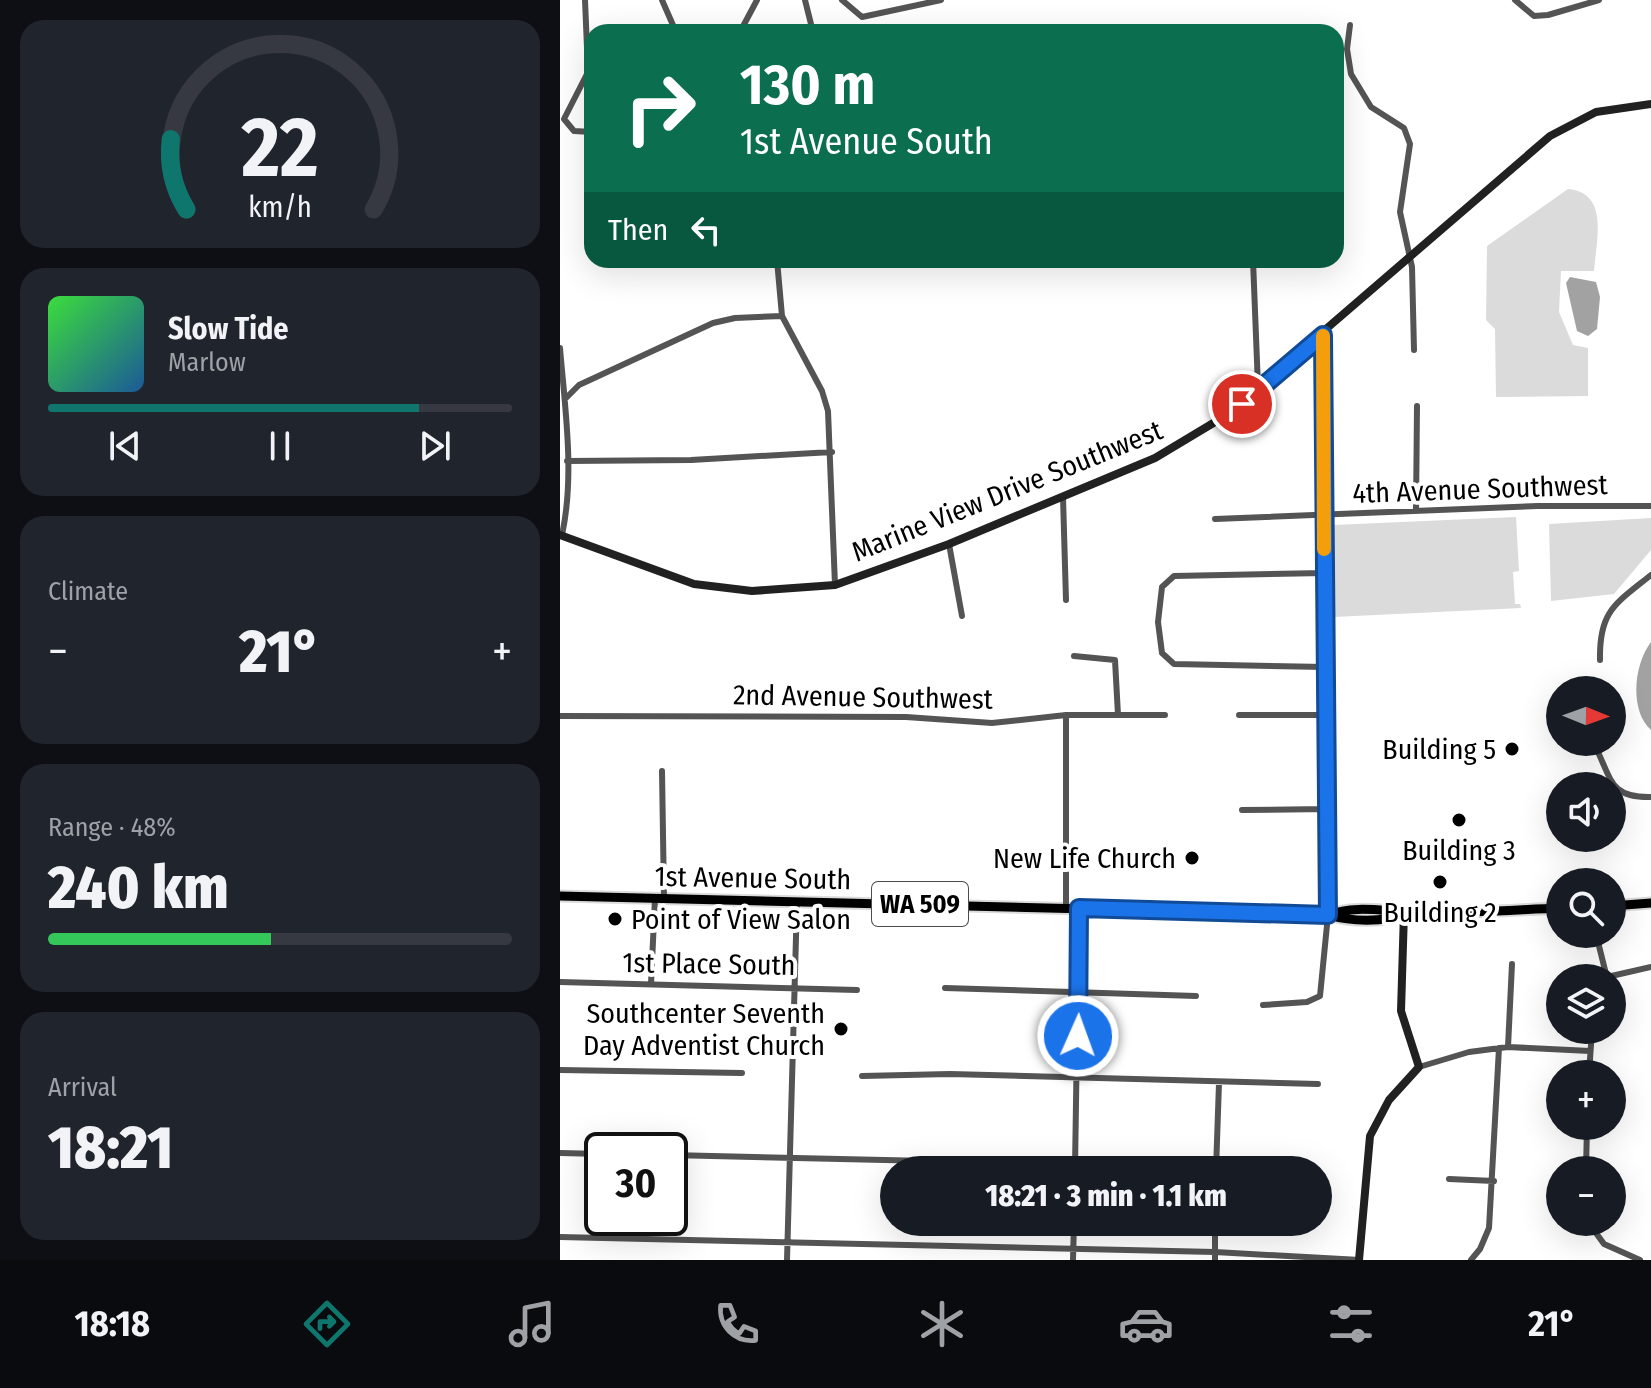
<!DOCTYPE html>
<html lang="en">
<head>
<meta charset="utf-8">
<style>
  :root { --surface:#171b24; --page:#20242c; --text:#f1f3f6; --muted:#9ea1a6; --line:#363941; --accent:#0f766e }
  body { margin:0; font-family:"Fira Sans Condensed",sans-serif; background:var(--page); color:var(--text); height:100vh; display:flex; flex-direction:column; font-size:30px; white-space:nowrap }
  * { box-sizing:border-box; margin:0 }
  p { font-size:26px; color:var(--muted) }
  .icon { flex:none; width:44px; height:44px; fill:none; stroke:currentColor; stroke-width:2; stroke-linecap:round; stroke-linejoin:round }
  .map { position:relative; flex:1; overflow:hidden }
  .sheet { display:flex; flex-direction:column; gap:20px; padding:20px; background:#0d0f14; width:560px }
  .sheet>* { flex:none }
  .hud { position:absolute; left:24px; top:24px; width:760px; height:244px; border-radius:24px; box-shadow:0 8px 32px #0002; background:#0b6e4f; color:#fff; overflow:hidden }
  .needle { width:52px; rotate:91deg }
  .buttons { position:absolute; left:986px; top:676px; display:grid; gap:16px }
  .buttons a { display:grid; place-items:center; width:80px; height:80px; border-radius:50%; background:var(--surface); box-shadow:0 8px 32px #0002; font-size:40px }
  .speed { position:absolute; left:24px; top:1132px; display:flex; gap:16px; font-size:40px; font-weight:700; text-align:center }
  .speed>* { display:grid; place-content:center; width:104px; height:104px; border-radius:50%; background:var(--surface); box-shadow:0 8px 32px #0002; line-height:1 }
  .speed .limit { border:4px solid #111; border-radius:12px; background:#fff; color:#111 }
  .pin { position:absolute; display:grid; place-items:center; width:68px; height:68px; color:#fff; margin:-34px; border:4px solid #fff; border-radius:50%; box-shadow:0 2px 8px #0007 }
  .me { position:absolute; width:88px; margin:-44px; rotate:2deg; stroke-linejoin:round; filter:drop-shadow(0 0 6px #0008) }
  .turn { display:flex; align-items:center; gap:28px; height:168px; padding:0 24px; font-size:36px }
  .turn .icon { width:104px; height:104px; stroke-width:2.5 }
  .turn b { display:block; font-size:56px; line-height:68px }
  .then { display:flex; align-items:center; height:76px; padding:0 24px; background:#0003; gap:16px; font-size:30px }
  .big { font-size:60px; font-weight:800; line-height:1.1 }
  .sheet .card { flex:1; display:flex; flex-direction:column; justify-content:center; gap:12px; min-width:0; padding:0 28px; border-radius:24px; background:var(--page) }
  .sheet .dial { align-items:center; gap:0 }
  .dial svg { height:208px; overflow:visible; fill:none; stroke:var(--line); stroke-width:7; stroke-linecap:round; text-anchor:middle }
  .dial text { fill:var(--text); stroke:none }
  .song { display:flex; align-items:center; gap:24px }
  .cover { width:96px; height:96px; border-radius:12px; background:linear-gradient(135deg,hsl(120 70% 55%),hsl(210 70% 35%)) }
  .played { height:8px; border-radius:4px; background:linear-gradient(90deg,var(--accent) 80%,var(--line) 80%) }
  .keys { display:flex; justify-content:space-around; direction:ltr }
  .heat { display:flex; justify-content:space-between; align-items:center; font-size:44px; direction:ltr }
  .charge { height:12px; border-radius:6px; background:linear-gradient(90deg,#34c759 48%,var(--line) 0) }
  .trip { position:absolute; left:320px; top:1156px; width:452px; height:80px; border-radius:40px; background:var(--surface); box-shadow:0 8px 32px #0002; font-weight:800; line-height:80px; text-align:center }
  .tabs { display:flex; height:128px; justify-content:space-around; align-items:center; background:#090b0e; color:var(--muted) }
  .tabs .icon { width:56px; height:56px }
  .tabs .selected { color:var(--accent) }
  .tabs b { font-size:36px; color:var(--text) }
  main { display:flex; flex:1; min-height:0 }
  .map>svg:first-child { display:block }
  .green { fill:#dbdbdb }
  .water { fill:#a2a2a2 }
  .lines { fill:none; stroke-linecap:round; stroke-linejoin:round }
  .primary-casing { stroke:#dbdbdb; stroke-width:13 }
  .street { stroke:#545454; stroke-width:6 }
  .secondary { stroke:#212121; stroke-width:8 }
  .primary { stroke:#000; stroke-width:9 }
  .route-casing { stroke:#114b97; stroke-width:20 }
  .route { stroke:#1a73e8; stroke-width:14 }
  .slow { stroke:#f59e0b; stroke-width:14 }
  .poi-dot { fill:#000; stroke:#fff; stroke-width:3 }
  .labels { text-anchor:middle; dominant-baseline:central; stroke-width:8; stroke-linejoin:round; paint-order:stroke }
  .shield { fill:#fff; stroke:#4c4c4c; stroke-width:2 }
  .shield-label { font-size:26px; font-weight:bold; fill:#000 }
  .street-label { font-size:28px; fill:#000; stroke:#fff }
  .poi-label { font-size:28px; fill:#000; stroke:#fff; text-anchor:end }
</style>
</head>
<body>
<main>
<section class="sheet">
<div class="card dial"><svg viewBox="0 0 100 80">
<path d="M14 69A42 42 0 1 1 86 69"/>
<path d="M14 69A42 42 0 0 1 8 42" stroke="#0f766e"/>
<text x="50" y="56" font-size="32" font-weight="700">22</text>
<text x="50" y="72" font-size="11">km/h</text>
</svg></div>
<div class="card">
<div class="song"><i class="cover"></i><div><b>Slow Tide</b><p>Marlow</p></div></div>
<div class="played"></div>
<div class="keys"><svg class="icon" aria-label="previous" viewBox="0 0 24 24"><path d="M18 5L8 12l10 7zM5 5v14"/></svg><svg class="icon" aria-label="pause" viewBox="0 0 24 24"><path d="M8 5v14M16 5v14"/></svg><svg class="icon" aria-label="next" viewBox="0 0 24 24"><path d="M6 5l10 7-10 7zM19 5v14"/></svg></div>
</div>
<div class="card"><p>Climate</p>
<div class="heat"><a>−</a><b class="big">21°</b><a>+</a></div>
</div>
<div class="card"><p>Range · 48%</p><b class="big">240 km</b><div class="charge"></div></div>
<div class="card"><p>Arrival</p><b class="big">18:21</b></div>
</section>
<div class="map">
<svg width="1091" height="1260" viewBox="0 0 1091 1260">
  <rect width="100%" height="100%" fill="#fff"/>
  <path class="green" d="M 1008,189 C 1050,193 1036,241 1034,271 L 1001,271 L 999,312 L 1013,345 L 1028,348 L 1028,396 L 936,397 L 935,329 L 926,320 L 927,246 Z
    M 956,517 L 959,571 L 953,572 L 955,604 L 960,604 L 961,608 L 774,617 L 773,525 Z
    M 1091,518 L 1091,550 L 1054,594 L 991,601 L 989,524 Z"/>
  <path class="water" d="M 1010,277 L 1036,282 L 1040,297 L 1037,329 L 1028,336 L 1017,331 L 1006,283 Z
    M 1091,642 L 1091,730 C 1069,710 1074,664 1091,642 Z"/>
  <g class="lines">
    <defs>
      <path id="primary" d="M 0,896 L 768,915 C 789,921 825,924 844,912
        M 1052,906 L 1091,903
        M 768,915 C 795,905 821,911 849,912 C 899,914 950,910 1000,908"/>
    </defs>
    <use href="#primary" class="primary-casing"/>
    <path class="street" d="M 25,0 L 28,72 L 4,119 L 14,131 L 32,132
      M 102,0 L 116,32
      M 245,0 L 253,32
      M 282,0 L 302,17 L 381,0
      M 955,0 L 974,16 L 988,15 L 1039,0
      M 790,25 L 787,49 L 791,74 L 811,107 L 844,128 L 850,144 L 840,212 L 852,267 L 854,350
      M 180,32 L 197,0
      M 217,260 L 222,316 L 262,391 L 268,411 L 275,585
      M 693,260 L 698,387
      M 0,348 C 5,409 15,475 2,535
      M 6,398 L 19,385 L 153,323 L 175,318 L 222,316
      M 7,461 L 131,460 L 272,452
      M 503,497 L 506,600
      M 856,511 L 857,406
      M 655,519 L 978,506 L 1091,506
      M 389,544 L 402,616
      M 764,573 L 614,576 L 602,587 L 598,622 L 602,653 L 614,664 L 765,667
      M 514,656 L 555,660 L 558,715
      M 1040,660 C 1039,611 1055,604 1091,575
      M 679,715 L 766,715
      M 0,716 L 346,717 L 432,723 L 506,715 L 605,715
      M 1035,746 C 1052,779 1049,798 1091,797
      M 102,771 L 104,898
      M 682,810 L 767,809
      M 506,907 L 506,715
      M 1036,934 L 1047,978
      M 1047,977 L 1091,967
      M 0,982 L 297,990
      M 91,984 L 95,898
      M 385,988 L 636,996
      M 703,1005 L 747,1002 L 760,996 L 768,915 L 763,335
      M 948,1047 L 952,964
      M 859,1067 L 909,1052 L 948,1047 L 1030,1051
      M 0,1070 L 182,1073
      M 1029,1074 L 1032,1030
      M 302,1076 L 390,1074 L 758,1084
      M 0,1153 L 42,1154
      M 110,1155 L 754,1170
      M 515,1168 L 519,908
      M 656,1170 L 659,1083
      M 1026,1170 L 1027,1126
      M 889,1179 L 934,1181
      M 1028,1222 L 1044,1244 L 1080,1260
      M 0,1237 L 655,1252 L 800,1260
      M 227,1260 L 237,901
      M 513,1260 L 514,1222
      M 655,1260 L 655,1222
      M 911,1260 L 920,1249 L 929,1228 L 939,1048"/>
    <path class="secondary" d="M 0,535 L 134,584 L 192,591 L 275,585 L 389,544 L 595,458 L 665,416 L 990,136 L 1036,112 L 1091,104
      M 799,1260 L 810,1136 L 829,1100 L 859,1067 L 841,1011 L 844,912"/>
    <use href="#primary" class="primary"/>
  </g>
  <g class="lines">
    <defs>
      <path id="route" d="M 518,1036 L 519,908 L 768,915 L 763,335 L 682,404"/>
    </defs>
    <use href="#route" class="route-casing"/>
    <use href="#route" class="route"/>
    <path class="slow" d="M 763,336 L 764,549"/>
  </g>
  <g class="poi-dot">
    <circle cx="952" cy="749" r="8"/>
    <circle cx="899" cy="820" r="8"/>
    <circle cx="632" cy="858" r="8"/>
    <circle cx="880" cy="882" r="8"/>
    <circle cx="55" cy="919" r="8"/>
    <circle cx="281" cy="1029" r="8"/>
  </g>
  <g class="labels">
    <rect class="shield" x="312" y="882" width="96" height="44" rx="6"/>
    <g class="shield-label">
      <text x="360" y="904">WA 509</text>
    </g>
    <g class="street-label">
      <text transform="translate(920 489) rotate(-2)">4th Avenue Southwest</text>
      <text transform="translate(447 491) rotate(-22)">Marine View Drive Southwest</text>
      <text transform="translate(303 697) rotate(1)">2nd Avenue Southwest</text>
      <text transform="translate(193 878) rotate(1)">1st Avenue South</text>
      <text transform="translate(149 964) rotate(1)">1st Place South</text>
    </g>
    <g class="poi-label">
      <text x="936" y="749">Building 5</text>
      <text x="899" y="850" text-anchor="middle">Building 3</text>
      <text x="616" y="858">New Life Church</text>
      <text x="880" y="912" text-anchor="middle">Building 2</text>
      <text x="71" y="919" text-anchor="start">Point of View Salon</text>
      <text x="265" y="1013">Southcenter Seventh<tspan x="265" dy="32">Day Adventist Church</tspan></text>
    </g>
  </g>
</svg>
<div class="buttons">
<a><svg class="needle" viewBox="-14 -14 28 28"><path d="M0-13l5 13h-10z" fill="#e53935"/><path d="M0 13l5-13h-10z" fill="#9ea1a6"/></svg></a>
<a><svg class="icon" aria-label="sound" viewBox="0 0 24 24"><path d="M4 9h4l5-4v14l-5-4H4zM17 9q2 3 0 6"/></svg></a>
<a><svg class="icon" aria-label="search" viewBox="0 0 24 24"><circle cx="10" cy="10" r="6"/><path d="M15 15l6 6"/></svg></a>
<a><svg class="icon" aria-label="layers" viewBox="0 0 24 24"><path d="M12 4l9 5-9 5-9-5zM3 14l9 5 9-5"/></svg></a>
<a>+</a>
<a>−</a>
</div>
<div class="speed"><div class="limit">30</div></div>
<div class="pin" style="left:682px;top:404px;background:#d93025"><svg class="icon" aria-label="arrive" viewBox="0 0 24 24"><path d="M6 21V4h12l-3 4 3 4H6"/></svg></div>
<svg class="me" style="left:518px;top:1036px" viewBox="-20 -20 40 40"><circle r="17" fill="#1a73e8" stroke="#fff" stroke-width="3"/><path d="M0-11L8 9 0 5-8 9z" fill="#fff"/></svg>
<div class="trip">18:21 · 3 min · 1.1 km</div>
<div class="hud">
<div class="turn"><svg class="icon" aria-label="right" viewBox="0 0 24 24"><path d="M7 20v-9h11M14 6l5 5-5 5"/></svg><div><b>130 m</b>1st Avenue South</div></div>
<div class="then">Then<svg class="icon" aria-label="left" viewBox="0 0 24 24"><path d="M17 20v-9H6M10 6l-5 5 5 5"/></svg></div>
</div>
</div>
</main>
<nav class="tabs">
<b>18:18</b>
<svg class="icon selected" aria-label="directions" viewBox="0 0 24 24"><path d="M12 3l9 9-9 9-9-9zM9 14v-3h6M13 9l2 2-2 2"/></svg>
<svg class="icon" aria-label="music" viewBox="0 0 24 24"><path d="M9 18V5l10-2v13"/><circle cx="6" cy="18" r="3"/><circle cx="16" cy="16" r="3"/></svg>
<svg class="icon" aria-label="phone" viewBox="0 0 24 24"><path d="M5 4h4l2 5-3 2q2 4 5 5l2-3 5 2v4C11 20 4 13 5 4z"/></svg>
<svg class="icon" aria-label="climate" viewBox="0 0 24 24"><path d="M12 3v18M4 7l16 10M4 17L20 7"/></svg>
<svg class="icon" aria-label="car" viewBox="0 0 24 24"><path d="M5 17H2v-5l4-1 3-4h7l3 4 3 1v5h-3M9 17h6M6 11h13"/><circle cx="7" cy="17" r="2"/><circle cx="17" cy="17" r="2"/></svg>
<svg class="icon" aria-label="filters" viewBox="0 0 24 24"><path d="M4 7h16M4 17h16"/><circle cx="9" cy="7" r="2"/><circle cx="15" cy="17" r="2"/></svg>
<b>21°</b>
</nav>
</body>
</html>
